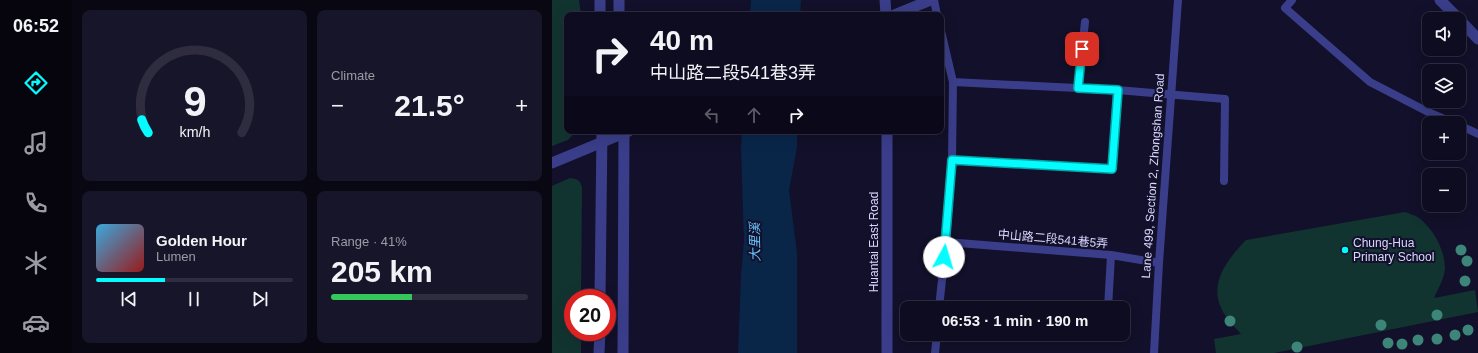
<!DOCTYPE html>
<html lang="en">
<head>
<meta charset="utf-8">
<style>
  :root { --surface:#0e0c20; --page:#171529; --text:#f1f3f6; --muted:#9b9ba5; --line:#2e2c3e; --accent:#04fcff }
  body { margin:0; font-family:Helvetica,"Noto Sans TC",sans-serif; background:var(--page); color:var(--text); height:100vh; display:flex; flex-direction:column; font-size:15px; white-space:nowrap }
  * { box-sizing:border-box; margin:0 }
  p { font-size:13px; color:var(--muted) }
  .icon { flex:none; width:22px; height:22px; fill:none; stroke:currentColor; stroke-width:2; stroke-linecap:round; stroke-linejoin:round }
  .map { position:relative; flex:1; overflow:hidden }
  .details { display:flex; flex-direction:column; gap:10px; padding:10px; background:#080712; width:480px }
  .details>* { flex:none }
  .guide { position:absolute; left:12px; top:12px; width:380px; height:122px; border-radius:8px; box-shadow:0 4px 16px #0002,0 0 0 1px var(--line); background:#0e0c20; color:var(--text); overflow:hidden }
  .fabs { position:absolute; left:870px; top:12px; display:grid; gap:8px }
  .fabs a { display:grid; place-items:center; width:44px; height:44px; border-radius:8px; background:var(--surface); box-shadow:0 4px 16px #0002,0 0 0 1px var(--line); font-size:20px }
  .speed { position:absolute; left:12px; top:289px; display:flex; gap:8px; font-size:20px; font-weight:700; text-align:center }
  .speed>* { display:grid; place-content:center; width:52px; height:52px; border-radius:50%; background:var(--surface); box-shadow:0 4px 16px #0002,0 0 0 1px var(--line); line-height:1 }
  .speed .limit { border:6px solid #d22; background:#fff; color:#111 }
  .pin { position:absolute; display:grid; place-items:center; width:34px; height:34px; color:#fff; margin:-17px; border-radius:8px; box-shadow:0 2px 6px #0006 }
  .me { position:absolute; width:44px; margin:-22px; rotate:6deg; stroke-linejoin:round; filter:drop-shadow(0 0 3px #0008) }
  .turn { display:flex; align-items:center; gap:14px; height:84px; padding:0 20px; font-size:18px }
  .turn .icon { width:52px; height:52px; stroke-width:2.5 }
  .turn b { display:block; font-size:28px; line-height:34px }
  .lanes { display:flex; align-items:center; height:38px; padding:0 20px; background:#0003; justify-content:center; gap:20px; direction:ltr }
  .lanes .off { opacity:.35 }
  .big { font-size:30px; font-weight:700; line-height:1.1 }
  .details .card { flex:1; display:flex; flex-direction:column; justify-content:center; gap:6px; min-width:0; padding:0 14px; border-radius:8px; background:var(--page) }
  .details .dial { align-items:center; gap:0 }
  .dial svg { height:104px; overflow:visible; fill:none; stroke:var(--line); stroke-width:7; stroke-linecap:round; text-anchor:middle }
  .dial text { fill:var(--text); stroke:none }
  .song { display:flex; align-items:center; gap:12px }
  .cover { width:48px; height:48px; border-radius:6px; background:linear-gradient(135deg,hsl(200 70% 55%),hsl(0 70% 35%)) }
  .played { height:4px; border-radius:2px; background:linear-gradient(90deg,var(--accent) 35%,var(--line) 35%) }
  .keys { display:flex; justify-content:space-around; direction:ltr }
  .heat { display:flex; justify-content:space-between; align-items:center; font-size:22px; direction:ltr }
  .charge { height:6px; border-radius:3px; background:linear-gradient(90deg,#34c759 41%,var(--line) 0) }
  .details .tiles { flex:1; display:grid; gap:10px; grid-template-columns:repeat(2,1fr) }
  .trip { position:absolute; left:348px; top:301px; width:230px; height:40px; border-radius:8px; background:var(--surface); box-shadow:0 4px 16px #0002,0 0 0 1px var(--line); font-weight:700; line-height:40px; text-align:center }
  main { display:flex; flex:1; min-height:0 }
  .dock { display:flex; flex-direction:column; width:72px; justify-content:space-around; align-items:center; background:#06050d; color:var(--muted) }
  .dock .icon { width:28px; height:28px }
  .dock .on { color:var(--accent) }
  .dock b { font-size:18px; color:var(--text) }
  .map>svg:first-child { display:block }
  .green { fill:#123430 }
  .water { fill:#092649 }
  .lines { fill:none; stroke-linecap:round; stroke-linejoin:round }
  .service { stroke:#3a3e8a; stroke-width:8 }
  .minor { stroke:#3a3e8a; stroke-width:11 }
  .tertiary { stroke:#3a3e8a; stroke-width:11 }
  .tree { fill:#3d8578 }
  .route-casing { stroke:#03a4a6; stroke-width:10 }
  .route { stroke:#04fcff; stroke-width:7 }
  .poi-dot { fill:#04fcff; stroke:#12102a; stroke-width:1.5 }
  .labels { text-anchor:middle; dominant-baseline:central; stroke-width:4; stroke-linejoin:round; paint-order:stroke }
  .street-label { font-size:12px; fill:#d9d8ff; stroke:#12102a }
  .poi-label { font-size:12px; fill:#d9d8ff; stroke:#12102a; text-anchor:start }
  .water-label { font-size:13px; font-style:italic; fill:#66c6ff; stroke:#12102a }
</style>
</head>
<body>
<main>
<nav class="dock">
<b>06:52</b>
<svg class="icon on" aria-label="directions" viewBox="0 0 24 24"><path d="M12 3l9 9-9 9-9-9zM9 14v-3h6M13 9l2 2-2 2"/></svg>
<svg class="icon" aria-label="music" viewBox="0 0 24 24"><path d="M9 18V5l10-2v13"/><circle cx="6" cy="18" r="3"/><circle cx="16" cy="16" r="3"/></svg>
<svg class="icon" aria-label="phone" viewBox="0 0 24 24"><path d="M5 4h4l2 5-3 2q2 4 5 5l2-3 5 2v4C11 20 4 13 5 4z"/></svg>
<svg class="icon" aria-label="climate" viewBox="0 0 24 24"><path d="M12 3v18M4 7l16 10M4 17L20 7"/></svg>
<svg class="icon" aria-label="car" viewBox="0 0 24 24"><path d="M5 17H2v-5l4-1 3-4h7l3 4 3 1v5h-3M9 17h6M6 11h13"/><circle cx="7" cy="17" r="2"/><circle cx="17" cy="17" r="2"/></svg>
</nav>
<section class="details">
<div class="tiles">
<div class="card dial"><svg viewBox="0 0 100 80">
<path d="M14 69A42 42 0 1 1 86 69"/>
<path d="M14 69A42 42 0 0 1 9 59" stroke="#04fcff"/>
<text x="50" y="56" font-size="32" font-weight="700">9</text>
<text x="50" y="72" font-size="11">km/h</text>
</svg></div>
<div class="card"><p>Climate</p>
<div class="heat"><a>−</a><b class="big">21.5°</b><a>+</a></div>
</div>
<div class="card">
<div class="song"><i class="cover"></i><div><b>Golden Hour</b><p>Lumen</p></div></div>
<div class="played"></div>
<div class="keys"><svg class="icon" aria-label="previous" viewBox="0 0 24 24"><path d="M18 5L8 12l10 7zM5 5v14"/></svg><svg class="icon" aria-label="pause" viewBox="0 0 24 24"><path d="M8 5v14M16 5v14"/></svg><svg class="icon" aria-label="next" viewBox="0 0 24 24"><path d="M6 5l10 7-10 7zM19 5v14"/></svg></div>
</div>
<div class="card"><p>Range · 41%</p><b class="big">205 km</b><div class="charge"></div></div>
</div>
</section>
<div class="map">
<svg width="926" height="353" viewBox="0 0 926 353">
  <rect width="100%" height="100%" fill="#12102a"/>
  <path class="green" d="M 0,0 L 27,0 L 29,15 L 15,15 L 15,131 L 24,131 L 16,140 L 0,146 Z
    M 18,178 L 24,179 L 28,182 L 30,187 L 29,298 L 21,298 L 21,332 L 29,332 L 29,353 L 0,353 L 0,186 Z
    M 853,212 C 858,214 863,215 867,218 C 882,229 893,251 893,269 C 892,279 886,289 882,298 L 923,290 L 926,312 L 722,353 L 664,353 L 662,339 L 689,334 C 684,328 677,322 673,315 C 654,286 674,261 694,240 Z"/>
  <path class="water" d="M 199,0 L 249,0 L 248,15 L 198,15 Z
    M 190,131 L 245,131 L 245,147 L 237,190 L 245,253 L 245,353 L 186,353 L 189,276 L 192,241 L 189,147 Z"/>
  <g class="lines">
    <path class="service" d="M 382,0 L 385,15
      M 740,0 L 733,8 L 818,82 L 878,113 L 902,123
      M 401,82 L 565,90 L 673,99 L 672,181
      M 526,88 L 533,22
      M 907,125 L 926,134
      M 400,160 L 560,169 L 565,90
      M 394,242 L 559,255 L 607,263
      M 387,308 L 394,242 L 400,160 L 401,82 L 389,31
      M 556,308 L 559,255
      M 383,353 L 385,334
      M 602,353 L 607,263 L 626,0"/>
    <path class="minor" d="M 333,0 L 334,15
      M 888,0 L 907,19
      M 907,19 L 926,39
      M 335,131 L 335,353"/>
    <path class="tertiary" d="M 48,0 L 48,15
      M 67,0 L 67,15
      M 342,15 L 379,0
      M 0,163 L 77,131
      M 48,298 L 50,131
      M 47,353 L 48,332
      M 71,353 L 72,131"/>
  </g>
  <g class="tree">
    <circle cx="909" cy="250" r="5.5"/>
    <circle cx="915" cy="261" r="5.5"/>
    <circle cx="913" cy="281" r="5.5"/>
    <circle cx="885" cy="315" r="5.5"/>
    <circle cx="678" cy="321" r="5.5"/>
    <circle cx="829" cy="325" r="5.5"/>
    <circle cx="916" cy="330" r="5.5"/>
    <circle cx="903" cy="335" r="5.5"/>
    <circle cx="885" cy="339" r="5.5"/>
    <circle cx="866" cy="340" r="5.5"/>
    <circle cx="836" cy="343" r="5.5"/>
    <circle cx="850" cy="344" r="5.5"/>
    <circle cx="745" cy="347" r="5.5"/>
  </g>
  <g class="lines">
    <defs>
      <path id="route" d="M 392,257 L 400,160 L 560,169 L 566,90 L 526,88 L 530,49"/>
    </defs>
    <use href="#route" class="route-casing"/>
    <use href="#route" class="route"/>
  </g>
  <circle class="poi-dot" cx="793" cy="250" r="4"/>
  <g class="labels">
    <g class="street-label">
      <text transform="translate(601 176) rotate(-86)">Lane 499, Section 2, Zhongshan Road</text>
      <text transform="translate(501 239) rotate(5)">中山路二段541巷5弄</text>
      <text transform="translate(322 242) rotate(-90)">Huantai East Road</text>
    </g>
    <g class="poi-label">
      <text x="801" y="243">Chung-Hua<tspan x="801" dy="14">Primary School</tspan></text>
    </g>
    <g class="water-label">
      <text transform="translate(203 242) rotate(-91)">大里溪</text>
    </g>
  </g>
</svg>
<div class="fabs">
<a><svg class="icon" aria-label="sound" viewBox="0 0 24 24"><path d="M4 9h4l5-4v14l-5-4H4zM17 9q2 3 0 6"/></svg></a>
<a><svg class="icon" aria-label="layers" viewBox="0 0 24 24"><path d="M12 4l9 5-9 5-9-5zM3 14l9 5 9-5"/></svg></a>
<a>+</a>
<a>−</a>
</div>
<div class="speed"><div class="limit">20</div></div>
<div class="pin" style="left:530px;top:49px;background:#d93025"><svg class="icon" aria-label="arrive" viewBox="0 0 24 24"><path d="M6 21V4h12l-3 4 3 4H6"/></svg></div>
<svg class="me" style="left:392px;top:257px" viewBox="-20 -20 40 40"><circle r="19" fill="#fff"/><path d="M0-13L10 11 0 6-10 11z" fill="#04fcff"/></svg>
<div class="trip">06:53 · 1 min · 190 m</div>
<div class="guide">
<div class="turn"><svg class="icon" aria-label="right" viewBox="0 0 24 24"><path d="M7 20v-9h11M14 6l5 5-5 5"/></svg><div><b>40 m</b>中山路二段541巷3弄</div></div>
<div class="lanes"><svg class="icon off" aria-label="left" viewBox="0 0 24 24"><path d="M17 20v-9H6M10 6l-5 5 5 5"/></svg><svg class="icon off" aria-label="ahead" viewBox="0 0 24 24"><path d="M12 20V5M6 11l6-6 6 6"/></svg><svg class="icon" aria-label="right" viewBox="0 0 24 24"><path d="M7 20v-9h11M14 6l5 5-5 5"/></svg></div>
</div>
</div>
</main>
</body>
</html>
